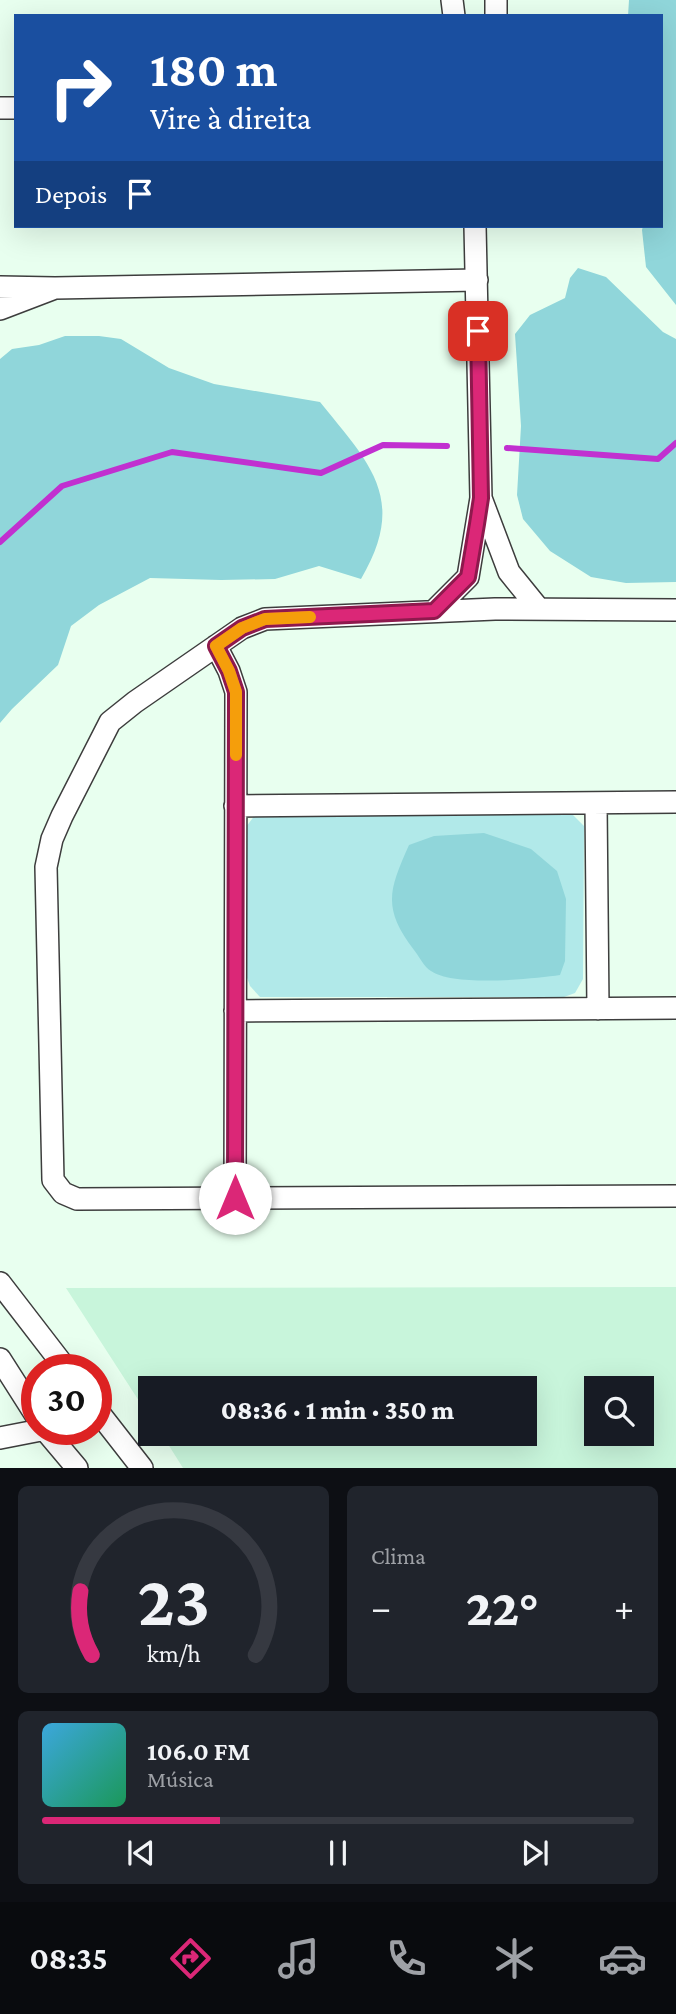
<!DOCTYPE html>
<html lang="pt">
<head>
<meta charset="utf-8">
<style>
  :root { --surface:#171b24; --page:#20242c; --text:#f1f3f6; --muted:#9ea1a6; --line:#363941; --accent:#db2777 }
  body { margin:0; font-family:"Crimson Pro",serif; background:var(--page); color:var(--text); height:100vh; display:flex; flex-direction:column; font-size:26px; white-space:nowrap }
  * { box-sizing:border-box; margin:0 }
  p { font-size:23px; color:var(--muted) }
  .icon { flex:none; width:38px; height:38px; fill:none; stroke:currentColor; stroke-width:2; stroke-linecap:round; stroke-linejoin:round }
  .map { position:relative; height:1468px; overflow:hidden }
  .details { display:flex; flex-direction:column; gap:18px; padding:18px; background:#0d0f14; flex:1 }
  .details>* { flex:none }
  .guide { position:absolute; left:14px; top:14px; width:649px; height:214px; border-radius:0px; box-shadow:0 7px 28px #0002; background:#1a4fa0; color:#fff; overflow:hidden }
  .fabs { position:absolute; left:584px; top:1376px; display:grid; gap:14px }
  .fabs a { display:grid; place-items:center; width:70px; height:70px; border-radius:0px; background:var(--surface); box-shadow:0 7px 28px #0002; font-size:35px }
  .speed { position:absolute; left:21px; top:1354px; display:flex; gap:14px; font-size:35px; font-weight:700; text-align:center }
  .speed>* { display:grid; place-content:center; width:91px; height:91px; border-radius:50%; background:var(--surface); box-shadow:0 7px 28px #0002; line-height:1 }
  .speed .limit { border:10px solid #d22; background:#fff; color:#111 }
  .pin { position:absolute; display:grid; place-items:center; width:60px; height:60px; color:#fff; margin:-30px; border-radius:14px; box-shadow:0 4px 10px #0006 }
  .me { position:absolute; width:77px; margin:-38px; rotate:0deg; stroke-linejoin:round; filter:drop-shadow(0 0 5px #0008) }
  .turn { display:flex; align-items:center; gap:24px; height:147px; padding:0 21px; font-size:32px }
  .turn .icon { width:91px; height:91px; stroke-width:2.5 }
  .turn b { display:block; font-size:49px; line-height:60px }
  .then { display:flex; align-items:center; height:66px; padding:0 21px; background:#0003; gap:14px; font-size:26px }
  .big { font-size:52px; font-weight:800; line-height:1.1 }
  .details .card { flex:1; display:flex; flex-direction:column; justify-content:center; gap:10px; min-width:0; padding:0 24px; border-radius:10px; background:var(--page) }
  .details .dial { align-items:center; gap:0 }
  .dial svg { height:182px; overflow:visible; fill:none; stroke:var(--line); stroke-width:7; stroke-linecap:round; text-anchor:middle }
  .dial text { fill:var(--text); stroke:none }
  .song { display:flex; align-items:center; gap:21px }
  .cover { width:84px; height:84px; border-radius:10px; background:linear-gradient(135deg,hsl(200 70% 55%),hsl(150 70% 35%)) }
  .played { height:7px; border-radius:4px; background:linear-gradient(90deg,var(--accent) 30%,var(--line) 30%) }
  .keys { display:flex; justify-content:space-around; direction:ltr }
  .heat { display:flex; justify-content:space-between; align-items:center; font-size:38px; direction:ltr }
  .details .tiles { flex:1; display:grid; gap:18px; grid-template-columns:1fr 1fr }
  .card:last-child { grid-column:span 2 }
  .trip { position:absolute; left:138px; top:1376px; width:399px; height:70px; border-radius:0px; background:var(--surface); box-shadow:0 7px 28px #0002; font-weight:800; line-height:70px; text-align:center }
  .dock { display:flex; height:112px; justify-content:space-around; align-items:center; background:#090b0e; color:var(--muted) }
  .dock .icon { width:49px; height:49px }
  .dock .current { color:var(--accent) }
  .dock b { font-size:32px; color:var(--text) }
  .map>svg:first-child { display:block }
  .farmland { fill:#c8f5db; fill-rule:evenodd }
  .green { fill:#b1e9e9 }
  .forest { fill:#90d6da }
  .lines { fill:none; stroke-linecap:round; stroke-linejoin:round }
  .stream { stroke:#c130d0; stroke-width:6 }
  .minor-casing { stroke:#3d3d3d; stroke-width:24 }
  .minor { stroke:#fff; stroke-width:21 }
  .route-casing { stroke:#8e194d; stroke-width:18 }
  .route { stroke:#db2777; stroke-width:12 }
  .slow { stroke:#f59e0b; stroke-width:12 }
</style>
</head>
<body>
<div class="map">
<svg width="676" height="1468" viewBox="0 0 676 1468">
  <rect width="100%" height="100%" fill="#e8ffef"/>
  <path class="farmland" d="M 676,1287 L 676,1468 L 183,1468 L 161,1433 L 525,1433 L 525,1388 L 150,1388 L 150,1418 L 66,1288 ZM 597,1388 L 642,1388 L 642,1433 L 597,1433 Z"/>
  <path class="green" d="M 570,812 L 584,826 L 583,979 L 575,993 L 564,997 L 260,997 L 250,986 L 245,972 L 246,827 L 255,815 Z"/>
  <path class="forest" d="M 629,0 L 676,0 L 676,305 L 646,267 L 642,230 L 643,226 L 662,226 L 662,16 L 628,16 Z
    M 578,268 L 606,277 L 663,332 L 676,339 L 676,582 L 626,583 L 591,577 L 550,551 L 523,519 L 517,495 L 521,426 L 515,334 L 530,315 L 565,298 L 570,278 Z
    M 65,336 L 99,336 L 121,339 L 169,368 L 214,384 L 320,402 C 370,464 408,499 361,579 L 319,566 L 275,579 L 221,580 L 150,578 L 99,605 L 71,626 L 58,665 L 12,709 L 0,723 L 0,359 L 12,349 L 39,345 Z
    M 484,833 L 531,849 L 557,871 L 566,899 L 565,961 L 560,975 C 532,979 454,987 431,971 C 424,967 419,956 414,950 C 382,908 389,890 409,845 L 434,836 Z"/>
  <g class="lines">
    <path class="stream" d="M 507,448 L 658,459 L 676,443
      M 0,542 L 62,486 L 172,452 L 321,473 L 383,445 L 447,446"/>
    <defs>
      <path id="minor" d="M 452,0 L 454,16
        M 496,16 L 496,0
        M 0,108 L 16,108
        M 475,226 L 481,498
        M 0,287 L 55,288 L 0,309
        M 55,288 L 477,280
        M 676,610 L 495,609 L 265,619 L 242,628 L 135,702 L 110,722 L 62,816 L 52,839 L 46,867 L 53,1180 L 63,1193 L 77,1199 L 676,1196
        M 434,611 L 468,577 L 481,498 L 509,572 L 539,609
        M 216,646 L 229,671 L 236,692 L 235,1198
        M 596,804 L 598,1009
        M 235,806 L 676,802
        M 235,1011 L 676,1008
        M 0,1283 L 67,1370
        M 0,1359 L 37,1417
        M 96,1409 L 142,1468
        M 45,1430 L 77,1468
        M 0,1438 L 41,1430"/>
    </defs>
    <use href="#minor" class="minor-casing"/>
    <use href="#minor" class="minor"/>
  </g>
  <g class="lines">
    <defs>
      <path id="route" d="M 235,1198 L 236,692 L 229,671 L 216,646 L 242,628 L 265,619 L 434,611 L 468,577 L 477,524 L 481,498 L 478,331"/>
    </defs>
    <use href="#route" class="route-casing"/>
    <use href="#route" class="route"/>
    <path class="slow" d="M 236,755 L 236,692 L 229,671 L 216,646 L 242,628 L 265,619 L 310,617"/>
  </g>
</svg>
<div class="fabs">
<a><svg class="icon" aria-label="search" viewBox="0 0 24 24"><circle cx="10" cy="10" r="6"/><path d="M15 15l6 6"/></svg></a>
</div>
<div class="speed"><div class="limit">30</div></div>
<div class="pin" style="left:478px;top:331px;background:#d93025"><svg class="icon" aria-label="arrive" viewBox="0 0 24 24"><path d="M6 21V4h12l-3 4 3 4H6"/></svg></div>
<svg class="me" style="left:235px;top:1198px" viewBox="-20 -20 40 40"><circle r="19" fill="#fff"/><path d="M0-13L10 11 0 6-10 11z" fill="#db2777"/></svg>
<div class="trip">08:36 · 1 min · 350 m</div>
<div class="guide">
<div class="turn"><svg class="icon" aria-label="right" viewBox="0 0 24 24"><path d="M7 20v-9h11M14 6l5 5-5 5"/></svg><div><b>180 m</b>Vire à direita</div></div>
<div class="then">Depois<svg class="icon" aria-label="arrive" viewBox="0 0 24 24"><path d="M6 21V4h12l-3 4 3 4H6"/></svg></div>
</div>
</div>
<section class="details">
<div class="tiles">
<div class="card dial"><svg viewBox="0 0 100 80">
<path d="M14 69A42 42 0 1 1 86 69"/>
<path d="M14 69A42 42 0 0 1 9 41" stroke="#db2777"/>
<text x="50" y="56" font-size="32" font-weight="700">23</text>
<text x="50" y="72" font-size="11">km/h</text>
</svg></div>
<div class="card"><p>Clima</p>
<div class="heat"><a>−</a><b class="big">22°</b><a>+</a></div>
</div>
<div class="card">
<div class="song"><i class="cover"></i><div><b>106.0 FM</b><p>Música</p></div></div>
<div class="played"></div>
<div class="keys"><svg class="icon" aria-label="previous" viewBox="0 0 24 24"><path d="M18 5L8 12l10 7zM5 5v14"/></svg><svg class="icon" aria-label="pause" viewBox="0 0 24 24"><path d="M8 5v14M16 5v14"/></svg><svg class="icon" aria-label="next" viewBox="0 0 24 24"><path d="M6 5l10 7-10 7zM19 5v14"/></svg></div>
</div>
</div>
</section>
<nav class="dock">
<b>08:35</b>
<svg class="icon current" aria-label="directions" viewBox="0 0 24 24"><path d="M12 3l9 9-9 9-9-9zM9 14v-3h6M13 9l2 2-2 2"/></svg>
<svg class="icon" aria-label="music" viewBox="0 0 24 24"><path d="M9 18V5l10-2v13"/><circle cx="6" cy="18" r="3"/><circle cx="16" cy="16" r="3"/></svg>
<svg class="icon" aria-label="phone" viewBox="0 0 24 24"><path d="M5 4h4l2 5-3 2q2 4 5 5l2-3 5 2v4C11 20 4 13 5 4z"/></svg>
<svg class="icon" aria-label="climate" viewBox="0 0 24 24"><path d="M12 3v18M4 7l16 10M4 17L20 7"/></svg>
<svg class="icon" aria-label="car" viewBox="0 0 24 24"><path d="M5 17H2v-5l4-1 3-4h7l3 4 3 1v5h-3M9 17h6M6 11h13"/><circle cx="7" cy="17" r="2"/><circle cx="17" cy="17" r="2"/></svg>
</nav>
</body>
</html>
